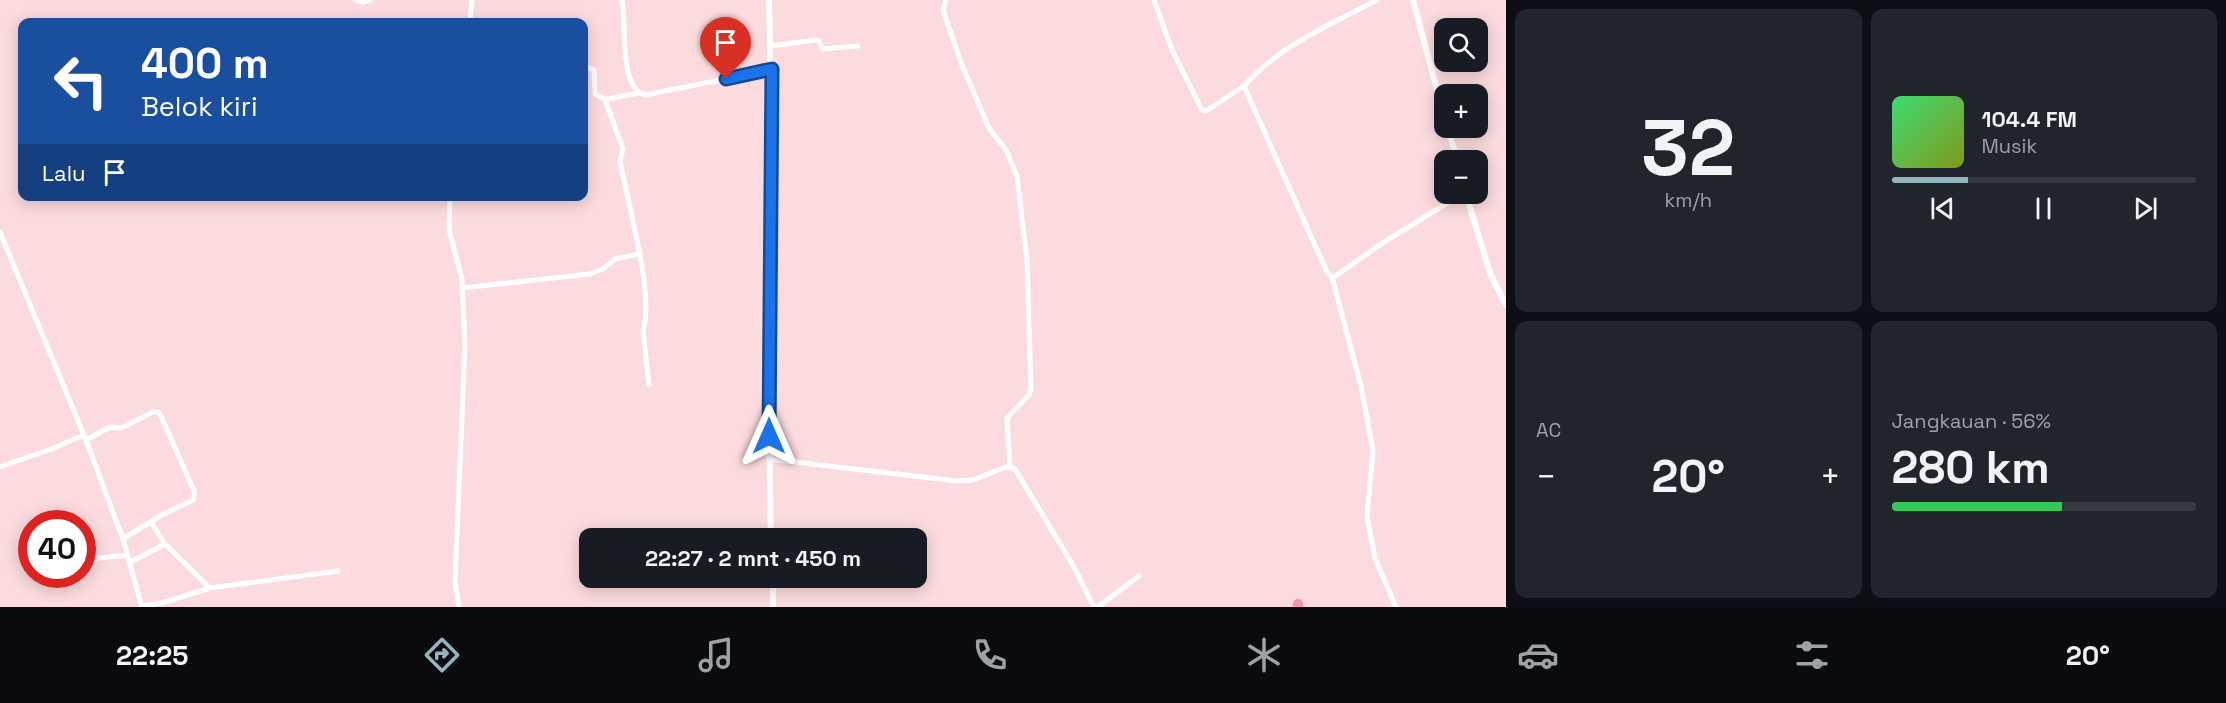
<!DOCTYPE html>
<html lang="id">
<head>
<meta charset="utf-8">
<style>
  :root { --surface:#171b24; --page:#20242c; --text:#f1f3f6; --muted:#9ea1a6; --line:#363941; --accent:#96b4bf }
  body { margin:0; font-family:"Space Grotesk",sans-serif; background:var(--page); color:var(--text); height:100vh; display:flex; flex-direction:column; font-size:22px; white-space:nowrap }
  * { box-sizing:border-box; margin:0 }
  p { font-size:20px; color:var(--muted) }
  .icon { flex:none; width:33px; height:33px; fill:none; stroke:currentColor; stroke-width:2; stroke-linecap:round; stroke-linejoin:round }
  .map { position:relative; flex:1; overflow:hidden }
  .drawer { display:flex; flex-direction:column; gap:9px; padding:9px; background:#0d0f14; width:720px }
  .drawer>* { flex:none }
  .guide { position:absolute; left:18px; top:18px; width:570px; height:183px; border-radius:12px; box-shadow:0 3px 15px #0003; background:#1a4fa0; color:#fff; overflow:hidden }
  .controls { position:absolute; left:1434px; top:18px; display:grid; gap:12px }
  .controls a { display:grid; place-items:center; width:54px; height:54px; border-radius:12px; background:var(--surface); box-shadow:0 3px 15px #0003; font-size:30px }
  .speed { position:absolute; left:18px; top:510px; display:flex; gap:12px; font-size:30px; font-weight:700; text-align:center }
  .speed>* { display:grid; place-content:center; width:78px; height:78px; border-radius:50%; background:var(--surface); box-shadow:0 3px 15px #0003; line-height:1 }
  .speed .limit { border:9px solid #d22; background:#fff; color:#111 }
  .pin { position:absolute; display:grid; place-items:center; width:51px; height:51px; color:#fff; margin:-62px -26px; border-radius:50% 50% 50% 0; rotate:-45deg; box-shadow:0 0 6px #0007 }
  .pin .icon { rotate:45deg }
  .me { position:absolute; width:66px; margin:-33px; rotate:0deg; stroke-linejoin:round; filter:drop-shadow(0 0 4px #0008) }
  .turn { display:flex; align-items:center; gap:21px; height:126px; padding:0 24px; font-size:27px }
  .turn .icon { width:78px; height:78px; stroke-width:2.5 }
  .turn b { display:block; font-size:42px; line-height:51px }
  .then { display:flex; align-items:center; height:57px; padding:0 24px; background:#0003; gap:12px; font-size:22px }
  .big { font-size:45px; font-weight:600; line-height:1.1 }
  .drawer .card { flex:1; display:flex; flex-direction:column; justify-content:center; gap:9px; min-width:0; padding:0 21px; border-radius:12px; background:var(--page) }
  .drawer .dial { align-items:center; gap:0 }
  .dial b { font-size:78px; line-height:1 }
  .song { display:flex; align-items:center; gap:18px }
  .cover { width:72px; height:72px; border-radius:9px; background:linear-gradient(135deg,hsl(140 70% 55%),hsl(70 70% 35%)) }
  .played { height:6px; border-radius:3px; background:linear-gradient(90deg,var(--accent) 25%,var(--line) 25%) }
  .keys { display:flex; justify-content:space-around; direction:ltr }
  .heat { display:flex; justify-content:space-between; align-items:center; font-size:33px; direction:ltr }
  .charge { height:9px; border-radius:4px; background:linear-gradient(90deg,#34c759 56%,var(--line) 0) }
  .drawer .tiles { flex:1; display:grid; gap:9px; grid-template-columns:repeat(2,1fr) }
  .trip { position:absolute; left:579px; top:528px; width:348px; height:60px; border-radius:12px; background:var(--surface); box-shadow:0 3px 15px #0003; font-weight:600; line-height:60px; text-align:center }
  .tab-bar { display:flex; height:96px; justify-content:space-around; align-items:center; background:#090b0e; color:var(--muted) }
  .tab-bar .icon { width:42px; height:42px }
  .tab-bar .active { color:var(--accent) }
  .tab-bar b { font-size:27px; color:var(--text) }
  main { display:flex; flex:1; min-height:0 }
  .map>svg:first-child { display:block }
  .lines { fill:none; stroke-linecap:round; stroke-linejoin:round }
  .river { stroke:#f398a4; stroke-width:10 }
  .minor { stroke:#fff; stroke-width:5 }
  .tertiary { stroke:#fff; stroke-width:6 }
  .route-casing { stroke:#114b97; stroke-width:15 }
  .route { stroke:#1a73e8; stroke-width:10 }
</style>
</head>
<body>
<main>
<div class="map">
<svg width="1506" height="607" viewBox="0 0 1506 607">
  <rect width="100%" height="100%" fill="#fcdbde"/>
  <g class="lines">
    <path class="river" d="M 1298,604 L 1298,607"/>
    <path class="minor" d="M 356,0 L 363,2 L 370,0
      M 622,0 C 627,22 618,88 645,95 L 772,70
      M 946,0 L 943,10 L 962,65 L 989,128 L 1006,150 L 1017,176 L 1027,260 L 1031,389 L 1029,395 L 1007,418 L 1010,466
      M 1154,0 L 1172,50 L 1202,110 L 1206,111 L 1244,86
      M 1377,0 C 1330,25 1280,45 1244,86 L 1327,272 L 1332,277 L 1334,277 L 1384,242 L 1462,194
      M 470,22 L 472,0
      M 771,46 L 816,40 L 819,41 L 823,49 L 858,46
      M 584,68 L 590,68 L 594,70 L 595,94 L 607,100
      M 639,93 L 608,99 L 606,102 L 623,149 L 620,161 C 627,199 655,298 643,330 L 649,385
      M 450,196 L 449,229 L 462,279 L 465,346 L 455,581 L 459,607
      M 0,232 L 86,440 L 123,539 L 142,607
      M 1332,277 L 1361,386 L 1373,450 L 1367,516 L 1375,558 L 1396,607
      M 462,288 L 590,274 L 603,269 L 615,259 L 639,254
      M 86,440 L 110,427 L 121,428 L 153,412 L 158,412 L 161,416 L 195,493 L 193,500 L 162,515 L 123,539
      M 769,459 L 957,481 L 973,480 L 1006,467 L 1015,469 L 1074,567 L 1094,607
      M 0,467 L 54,448 L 84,435
      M 151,522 L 165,544 L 210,588
      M 82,560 L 127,555
      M 129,563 L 165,544
      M 141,606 L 162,603 L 210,588 L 338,571
      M 1098,607 L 1139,576"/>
    <path class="tertiary" d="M 769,0 C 774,179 766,359 771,538
      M 1413,0 L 1444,116
      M 1448,128 L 1457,160
      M 1466,194 L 1490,273 L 1506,305
      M 773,578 L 773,607"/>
  </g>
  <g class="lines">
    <defs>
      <path id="route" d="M 726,79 L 772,69 L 769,436"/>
    </defs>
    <use href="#route" class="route-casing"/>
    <use href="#route" class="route"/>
  </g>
</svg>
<div class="controls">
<a><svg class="icon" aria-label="search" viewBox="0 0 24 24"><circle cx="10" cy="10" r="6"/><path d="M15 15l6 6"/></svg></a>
<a>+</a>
<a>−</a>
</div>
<div class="speed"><div class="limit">40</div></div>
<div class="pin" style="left:726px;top:79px;background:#d93025"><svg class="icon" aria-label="arrive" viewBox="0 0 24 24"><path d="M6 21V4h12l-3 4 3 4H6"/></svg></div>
<svg class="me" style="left:769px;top:436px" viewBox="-20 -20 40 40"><path d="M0-17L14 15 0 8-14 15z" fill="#1a73e8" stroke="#fff" stroke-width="4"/></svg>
<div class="trip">22:27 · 2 mnt · 450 m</div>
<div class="guide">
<div class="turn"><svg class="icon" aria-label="left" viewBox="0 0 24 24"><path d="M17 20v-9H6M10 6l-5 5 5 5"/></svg><div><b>400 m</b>Belok kiri</div></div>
<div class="then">Lalu<svg class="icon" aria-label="arrive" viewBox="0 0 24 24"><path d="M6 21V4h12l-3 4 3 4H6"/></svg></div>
</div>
</div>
<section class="drawer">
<div class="tiles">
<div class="card dial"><b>32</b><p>km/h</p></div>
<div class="card">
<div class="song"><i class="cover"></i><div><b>104.4 FM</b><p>Musik</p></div></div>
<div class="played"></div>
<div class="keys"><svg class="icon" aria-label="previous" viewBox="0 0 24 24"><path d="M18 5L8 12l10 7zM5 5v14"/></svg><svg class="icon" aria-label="pause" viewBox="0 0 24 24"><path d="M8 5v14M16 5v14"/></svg><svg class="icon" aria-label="next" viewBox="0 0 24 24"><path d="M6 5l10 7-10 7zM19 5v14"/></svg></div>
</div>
<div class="card"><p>AC</p>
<div class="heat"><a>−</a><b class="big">20°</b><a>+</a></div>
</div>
<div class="card"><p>Jangkauan · 56%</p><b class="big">280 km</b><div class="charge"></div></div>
</div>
</section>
</main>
<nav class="tab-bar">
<b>22:25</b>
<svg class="icon active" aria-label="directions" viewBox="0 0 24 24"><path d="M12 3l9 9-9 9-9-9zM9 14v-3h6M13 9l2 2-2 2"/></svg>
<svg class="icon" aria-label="music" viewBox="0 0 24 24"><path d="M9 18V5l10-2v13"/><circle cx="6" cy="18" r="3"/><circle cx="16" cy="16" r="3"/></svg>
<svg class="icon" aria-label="phone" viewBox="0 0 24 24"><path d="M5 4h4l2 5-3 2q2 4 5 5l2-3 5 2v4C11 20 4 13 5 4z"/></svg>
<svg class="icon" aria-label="climate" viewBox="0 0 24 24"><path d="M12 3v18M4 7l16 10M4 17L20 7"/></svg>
<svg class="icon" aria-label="car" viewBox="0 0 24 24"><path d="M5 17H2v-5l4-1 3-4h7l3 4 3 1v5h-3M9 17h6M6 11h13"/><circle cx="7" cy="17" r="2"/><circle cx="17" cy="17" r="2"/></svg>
<svg class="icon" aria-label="filters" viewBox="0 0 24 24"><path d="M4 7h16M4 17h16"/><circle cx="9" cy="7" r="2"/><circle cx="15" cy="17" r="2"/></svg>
<b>20°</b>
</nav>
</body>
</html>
